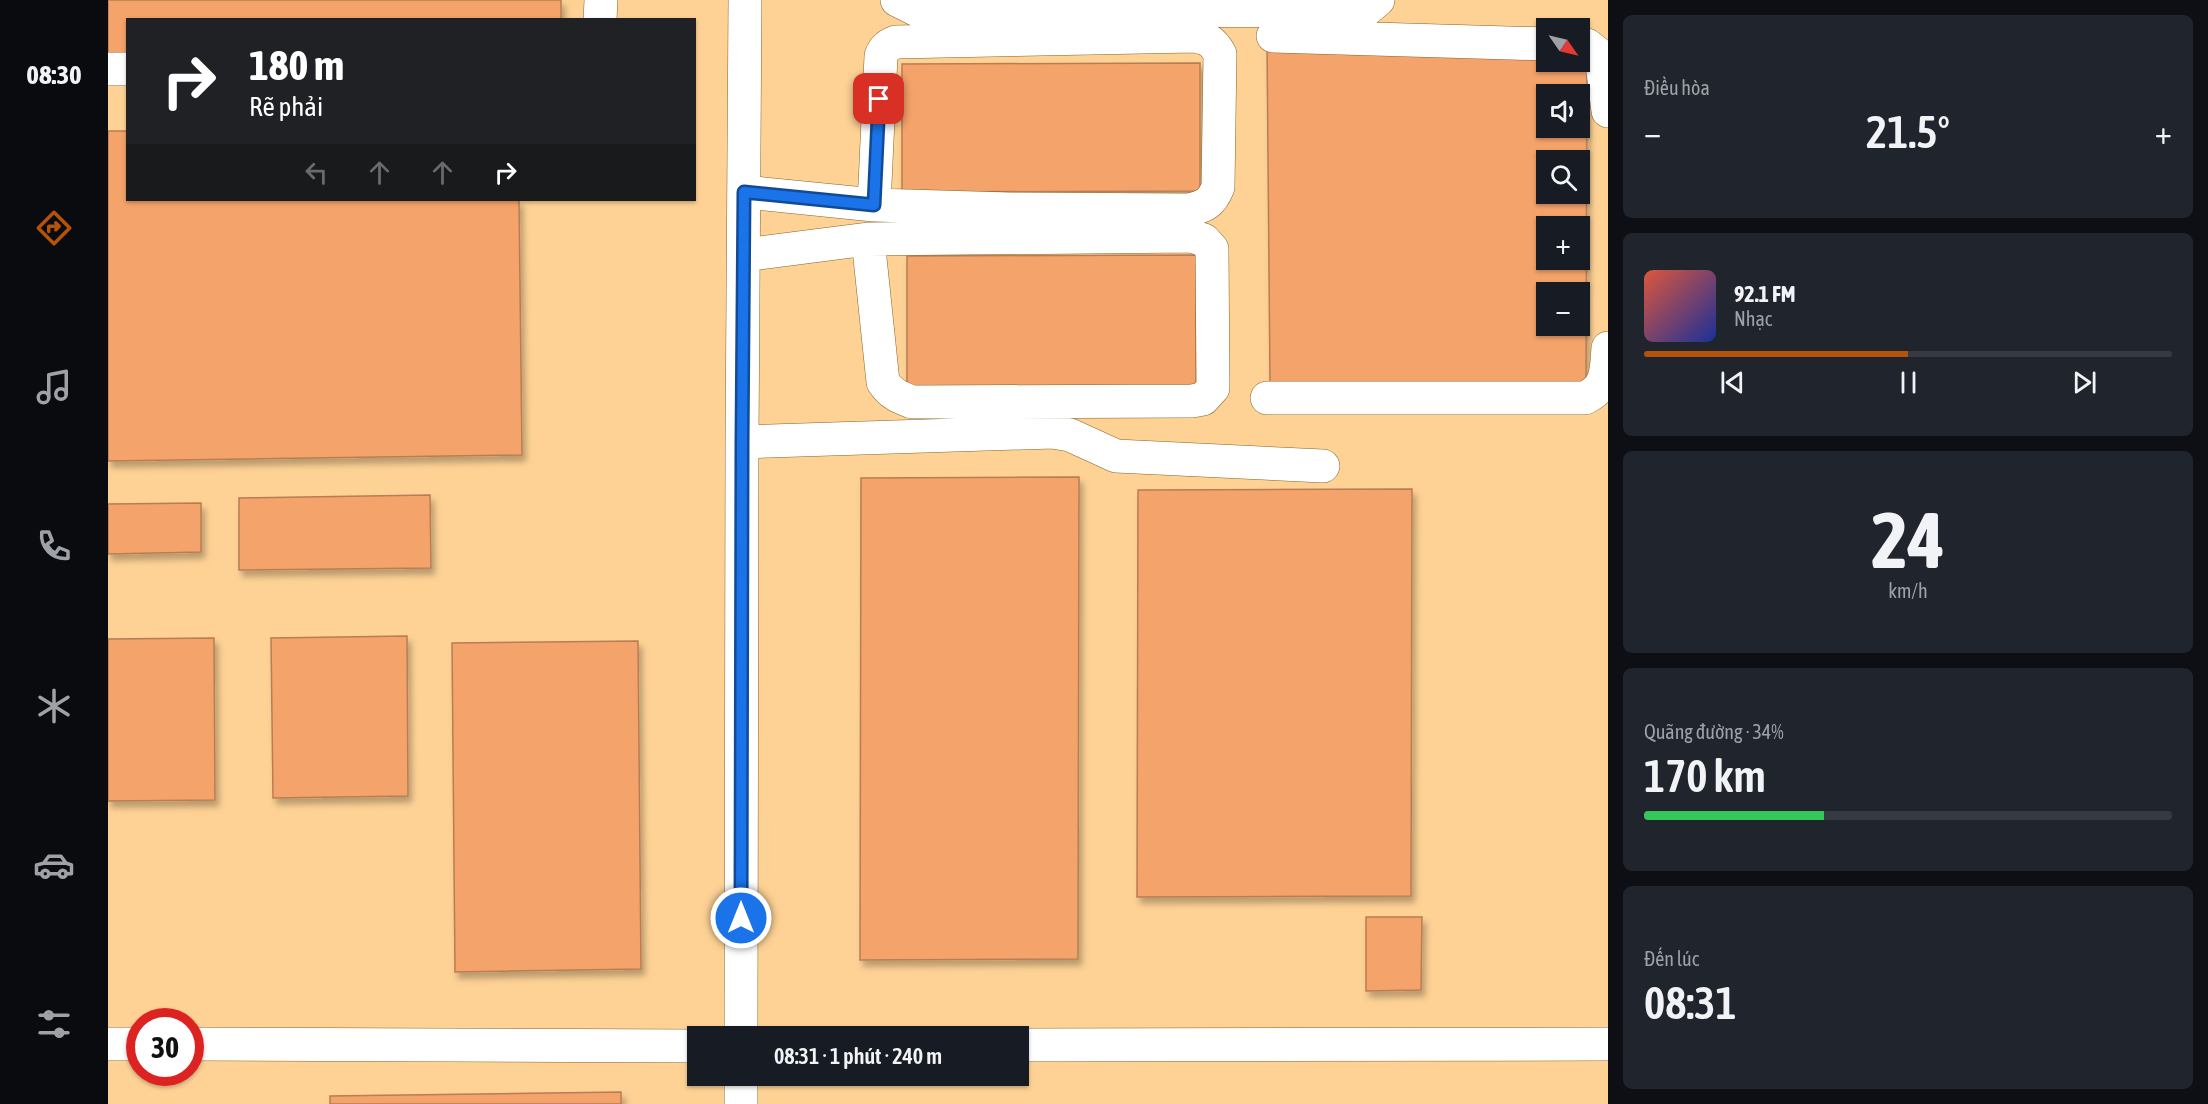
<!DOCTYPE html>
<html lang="vi">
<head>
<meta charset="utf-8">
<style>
  :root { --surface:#171b24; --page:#20242c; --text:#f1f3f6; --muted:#9ea1a6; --line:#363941; --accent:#b45309 }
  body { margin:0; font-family:"Asap Condensed",sans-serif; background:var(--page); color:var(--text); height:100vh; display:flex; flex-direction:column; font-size:22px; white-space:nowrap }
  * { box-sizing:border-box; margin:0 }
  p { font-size:20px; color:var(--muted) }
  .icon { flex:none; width:33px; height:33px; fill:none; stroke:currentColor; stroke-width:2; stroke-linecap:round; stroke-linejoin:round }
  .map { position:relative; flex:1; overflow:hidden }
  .side { display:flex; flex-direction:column; gap:15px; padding:15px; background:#0d0f14; width:600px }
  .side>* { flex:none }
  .banner { position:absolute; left:18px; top:18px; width:570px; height:183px; border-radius:0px; box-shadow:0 2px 4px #0004; background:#202124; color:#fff; overflow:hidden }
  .needle { width:39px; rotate:124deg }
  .controls { position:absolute; left:1428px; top:18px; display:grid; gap:12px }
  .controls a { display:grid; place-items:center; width:54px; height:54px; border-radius:0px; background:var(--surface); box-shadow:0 2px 4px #0004; font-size:30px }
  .speed { position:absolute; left:18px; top:1008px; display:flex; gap:12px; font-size:30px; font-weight:700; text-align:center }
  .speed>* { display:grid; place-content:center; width:78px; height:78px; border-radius:50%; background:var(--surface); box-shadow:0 2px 4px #0004; line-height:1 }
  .speed .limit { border:9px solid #d22; background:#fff; color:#111 }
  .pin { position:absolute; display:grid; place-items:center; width:51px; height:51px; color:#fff; margin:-26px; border-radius:12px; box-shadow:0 3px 9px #0006 }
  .me { position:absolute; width:66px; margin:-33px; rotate:0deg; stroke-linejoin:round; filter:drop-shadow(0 0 4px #0008) }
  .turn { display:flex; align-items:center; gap:21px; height:126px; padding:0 24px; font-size:27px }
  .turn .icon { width:78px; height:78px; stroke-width:2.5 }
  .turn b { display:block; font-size:42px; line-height:51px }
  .lanes { display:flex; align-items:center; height:57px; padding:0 24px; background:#0003; justify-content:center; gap:30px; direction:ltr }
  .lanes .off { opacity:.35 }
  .big { font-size:45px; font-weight:600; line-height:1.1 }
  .side .tile { flex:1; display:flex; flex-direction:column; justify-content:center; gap:9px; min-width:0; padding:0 21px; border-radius:9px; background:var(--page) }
  .side .dial { align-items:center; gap:0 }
  .dial b { font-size:78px; line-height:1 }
  .song { display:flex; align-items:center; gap:18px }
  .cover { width:72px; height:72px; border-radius:9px; background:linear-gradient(135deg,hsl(10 70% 55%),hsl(230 70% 35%)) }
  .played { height:6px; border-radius:3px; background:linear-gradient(90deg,var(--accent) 50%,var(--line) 50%) }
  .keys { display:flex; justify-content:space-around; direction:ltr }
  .heat { display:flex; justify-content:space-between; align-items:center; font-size:33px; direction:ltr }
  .charge { height:9px; border-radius:4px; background:linear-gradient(90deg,#34c759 34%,var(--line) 0) }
  .trip { position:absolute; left:579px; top:1026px; width:342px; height:60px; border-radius:0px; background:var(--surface); box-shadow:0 2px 4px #0004; font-weight:600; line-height:60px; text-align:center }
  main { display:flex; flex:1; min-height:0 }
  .tab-bar { display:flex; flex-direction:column; width:108px; justify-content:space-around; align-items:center; background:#090b0e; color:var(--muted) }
  .tab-bar .icon { width:42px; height:42px }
  .tab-bar .on { color:var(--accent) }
  .tab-bar b { font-size:27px; color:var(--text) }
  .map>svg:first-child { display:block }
  .building { fill:#f4a36a; stroke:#b87d54; stroke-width:1.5; fill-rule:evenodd; filter:url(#shadow) }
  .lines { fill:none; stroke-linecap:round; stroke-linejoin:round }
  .minor-casing { stroke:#8a6325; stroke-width:34 }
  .minor { stroke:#fff; stroke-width:33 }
  .route-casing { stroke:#114b97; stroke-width:15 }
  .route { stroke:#1a73e8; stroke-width:10 }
</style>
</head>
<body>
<main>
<nav class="tab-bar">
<b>08:30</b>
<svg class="icon on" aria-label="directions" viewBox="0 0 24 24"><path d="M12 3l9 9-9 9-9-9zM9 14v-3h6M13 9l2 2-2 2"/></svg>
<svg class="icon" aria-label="music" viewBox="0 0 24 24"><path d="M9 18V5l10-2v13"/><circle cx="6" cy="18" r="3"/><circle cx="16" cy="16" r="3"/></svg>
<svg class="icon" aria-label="phone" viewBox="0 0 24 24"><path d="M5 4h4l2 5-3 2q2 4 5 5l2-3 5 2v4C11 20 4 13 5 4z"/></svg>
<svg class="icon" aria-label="climate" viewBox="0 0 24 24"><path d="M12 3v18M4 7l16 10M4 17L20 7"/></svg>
<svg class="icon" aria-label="car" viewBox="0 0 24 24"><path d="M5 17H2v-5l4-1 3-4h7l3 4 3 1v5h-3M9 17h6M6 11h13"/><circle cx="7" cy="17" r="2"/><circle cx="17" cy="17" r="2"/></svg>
<svg class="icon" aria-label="filters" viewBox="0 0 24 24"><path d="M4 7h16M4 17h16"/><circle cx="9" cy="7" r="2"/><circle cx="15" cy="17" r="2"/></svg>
</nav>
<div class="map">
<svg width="1500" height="1104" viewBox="0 0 1500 1104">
  <defs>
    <filter id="shadow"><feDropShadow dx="3.5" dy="6" stdDeviation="3" flood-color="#0004"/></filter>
  </defs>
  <rect width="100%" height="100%" fill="#fed295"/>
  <path class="building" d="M 0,0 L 453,0 L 453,20 L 20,20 L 20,55 L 0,55 Z
    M 1472,40 L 1479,40 L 1478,382 L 1162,383 L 1159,42 L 1438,41 L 1438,62 L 1472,62 ZM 1438,94 L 1472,94 L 1472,128 L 1438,128 ZM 1438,160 L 1472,160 L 1472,194 L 1438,194 ZM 1438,226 L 1472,226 L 1472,260 L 1438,260 ZM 1438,292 L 1472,292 L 1472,326 L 1438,326 Z
    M 1092,63 L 1092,191 L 794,192 L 794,64 Z
    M 0,131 L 20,131 L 20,200 L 411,200 L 414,455 L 0,461 Z
    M 1088,255 L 1088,387 L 799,388 L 799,256 Z
    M 971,477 L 970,959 L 752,960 L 753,478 Z
    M 1304,489 L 1303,896 L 1029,897 L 1030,490 Z
    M 322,495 L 323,568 L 131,570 L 131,498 Z
    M 93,503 L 93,552 L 0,554 L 0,504 Z
    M 299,636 L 300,796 L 165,798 L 163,638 Z
    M 106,638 L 107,800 L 0,801 L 0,639 Z
    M 530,641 L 533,969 L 347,972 L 344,643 Z
    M 1258,917 L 1314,917 L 1313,990 L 1258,991 Z
    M 513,1092 L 513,1104 L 222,1104 L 222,1096 Z"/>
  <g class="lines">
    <defs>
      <path id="minor" d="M 789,0 L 811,11 L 1258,10 L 1270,0
        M 492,20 L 493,0
        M 1165,36 L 1438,44
        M 1472,45 L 1479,45 L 1493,56 L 1500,111
        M 0,69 L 20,69
        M 637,192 L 766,205 L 902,209 L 1080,210 C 1096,207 1104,203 1110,187 L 1112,54 C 1105,41 1099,38 1085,36 L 788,42 C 780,45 776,48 773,56 L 766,205
        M 636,255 L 760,239 L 1083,236 L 1096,240 L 1104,249 L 1105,388 L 1095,399 L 1084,401 L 804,402 C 791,397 783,394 775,382 L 760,239
        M 1159,398 L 1477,398 C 1500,387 1498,371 1500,348
        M 634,442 L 944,432 L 962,435 L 1008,456 L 1215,466
        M 633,1036 L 634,442 L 637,0
        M 0,1044 L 32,1044
        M 82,1044 L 590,1046
        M 910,1045 L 1500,1044
        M 633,1076 L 633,1104"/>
    </defs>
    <use href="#minor" class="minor-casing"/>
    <use href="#minor" class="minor"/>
  </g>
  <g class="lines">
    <defs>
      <path id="route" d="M 633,918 L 634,442 L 636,192 L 766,205 L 771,99"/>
    </defs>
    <use href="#route" class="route-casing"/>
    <use href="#route" class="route"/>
  </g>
</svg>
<div class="controls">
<a><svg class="needle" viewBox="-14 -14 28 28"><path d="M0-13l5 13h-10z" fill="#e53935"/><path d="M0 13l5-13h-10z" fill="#9ea1a6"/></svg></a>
<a><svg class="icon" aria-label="sound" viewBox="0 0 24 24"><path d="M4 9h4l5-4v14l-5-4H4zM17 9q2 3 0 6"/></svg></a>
<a><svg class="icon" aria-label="search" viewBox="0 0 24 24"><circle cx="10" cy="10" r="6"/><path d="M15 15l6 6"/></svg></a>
<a>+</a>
<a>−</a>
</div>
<div class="speed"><div class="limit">30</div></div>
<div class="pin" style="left:771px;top:99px;background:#d93025"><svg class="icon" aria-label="arrive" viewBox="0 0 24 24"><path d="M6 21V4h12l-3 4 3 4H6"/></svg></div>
<svg class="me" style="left:633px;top:918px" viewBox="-20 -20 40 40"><circle r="17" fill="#1a73e8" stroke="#fff" stroke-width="3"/><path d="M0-11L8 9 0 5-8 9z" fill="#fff"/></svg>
<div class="trip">08:31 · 1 phút · 240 m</div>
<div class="banner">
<div class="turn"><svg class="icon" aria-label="right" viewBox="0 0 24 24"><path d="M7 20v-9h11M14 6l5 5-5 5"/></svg><div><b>180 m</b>Rẽ phải</div></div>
<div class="lanes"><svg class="icon off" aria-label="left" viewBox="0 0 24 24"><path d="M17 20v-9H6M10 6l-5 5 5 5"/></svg><svg class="icon off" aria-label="ahead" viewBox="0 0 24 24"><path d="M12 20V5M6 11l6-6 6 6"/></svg><svg class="icon off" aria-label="ahead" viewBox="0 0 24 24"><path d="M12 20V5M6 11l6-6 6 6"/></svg><svg class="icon" aria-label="right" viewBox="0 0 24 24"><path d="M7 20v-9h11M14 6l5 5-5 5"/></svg></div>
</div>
</div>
<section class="side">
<div class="tile"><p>Điều hòa</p>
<div class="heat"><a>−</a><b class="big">21.5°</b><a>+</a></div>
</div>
<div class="tile">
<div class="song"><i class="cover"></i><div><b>92.1 FM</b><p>Nhạc</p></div></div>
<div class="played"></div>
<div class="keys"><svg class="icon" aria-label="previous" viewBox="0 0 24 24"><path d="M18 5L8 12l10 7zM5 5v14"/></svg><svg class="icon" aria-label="pause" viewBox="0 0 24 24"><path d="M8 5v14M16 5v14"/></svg><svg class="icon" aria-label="next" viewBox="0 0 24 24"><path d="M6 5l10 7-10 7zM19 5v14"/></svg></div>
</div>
<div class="tile dial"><b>24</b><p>km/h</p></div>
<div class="tile"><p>Quãng đường · 34%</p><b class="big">170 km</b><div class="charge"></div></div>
<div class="tile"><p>Đến lúc</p><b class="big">08:31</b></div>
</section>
</main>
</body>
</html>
